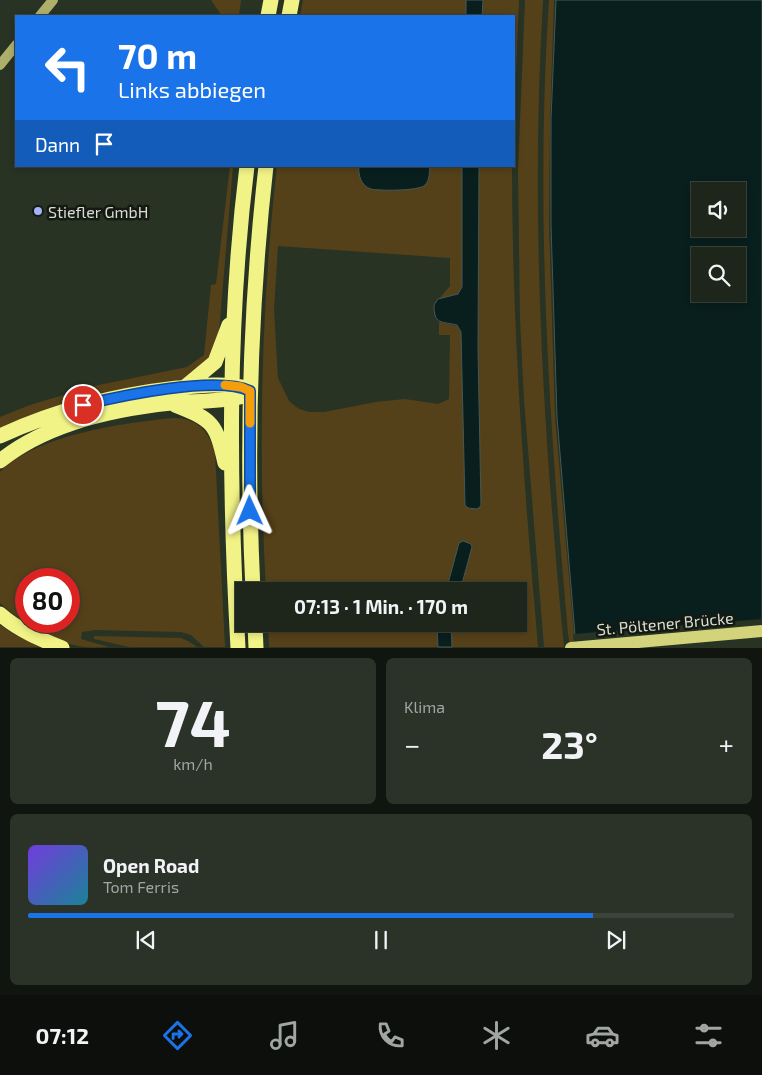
<!DOCTYPE html>
<html lang="de">
<head>
<meta charset="utf-8">
<style>
  :root { --surface:#1e261b; --page:#2b3228; --text:#f1f3f6; --muted:#a1a5a3; --line:#3c433a; --accent:#1a73e8 }
  body { margin:0; font-family:"Exo 2",sans-serif; background:var(--page); color:var(--text); height:100vh; display:flex; flex-direction:column; font-size:19px; white-space:nowrap }
  * { box-sizing:border-box; margin:0 }
  p { font-size:16px; color:var(--muted) }
  .icon { flex:none; width:28px; height:28px; fill:none; stroke:currentColor; stroke-width:2; stroke-linecap:round; stroke-linejoin:round }
  .map { position:relative; height:648px; overflow:hidden }
  .sheet { display:flex; flex-direction:column; gap:10px; padding:10px; background:#10150f; flex:1 }
  .sheet>* { flex:none }
  .hud { position:absolute; left:15px; top:15px; width:500px; height:152px; border-radius:0px; box-shadow:0 2px 8px #0003,0 0 0 1px var(--line); background:#1a73e8; color:#fff; overflow:hidden }
  .controls { position:absolute; left:691px; top:182px; display:grid; gap:10px }
  .controls a { display:grid; place-items:center; width:55px; height:55px; border-radius:0px; background:var(--surface); box-shadow:0 2px 8px #0003,0 0 0 1px var(--line); font-size:25px }
  .speed { position:absolute; left:15px; top:568px; display:flex; gap:10px; font-size:25px; font-weight:700; text-align:center }
  .speed>* { display:grid; place-content:center; width:65px; height:65px; border-radius:50%; background:var(--surface); box-shadow:0 2px 8px #0003,0 0 0 1px var(--line); line-height:1 }
  .speed .limit { border:8px solid #d22; background:#fff; color:#111 }
  .pin { position:absolute; display:grid; place-items:center; width:42px; height:42px; color:#fff; margin:-21px; border:2px solid #fff; border-radius:50%; box-shadow:0 1px 5px #0007 }
  .me { position:absolute; width:55px; margin:-28px; rotate:359deg; stroke-linejoin:round; filter:drop-shadow(0 0 4px #0008) }
  .turn { display:flex; align-items:center; gap:18px; height:105px; padding:0 20px; font-size:22px }
  .turn .icon { width:65px; height:65px; stroke-width:2.5 }
  .turn b { display:block; font-size:35px; line-height:42px }
  .then { display:flex; align-items:center; height:48px; padding:0 20px; background:#0003; gap:10px; font-size:19px }
  .big { font-size:38px; font-weight:700; line-height:1.1 }
  .sheet .widget { flex:1; display:flex; flex-direction:column; justify-content:center; gap:8px; min-width:0; padding:0 18px; border-radius:8px; background:var(--page) }
  .sheet .dial { align-items:center; gap:0 }
  .dial b { font-size:65px; line-height:1 }
  .song { display:flex; align-items:center; gap:15px }
  .cover { width:60px; height:60px; border-radius:8px; background:linear-gradient(135deg,hsl(260 70% 55%),hsl(190 70% 35%)) }
  .played { height:5px; border-radius:2px; background:linear-gradient(90deg,var(--accent) 80%,var(--line) 80%) }
  .keys { display:flex; justify-content:space-around; direction:ltr }
  .heat { display:flex; justify-content:space-between; align-items:center; font-size:28px; direction:ltr }
  .sheet .tiles { flex:1; display:grid; gap:10px; grid-template-columns:1fr 1fr }
  .widget:last-child { grid-column:span 2 }
  .trip { position:absolute; left:235px; top:582px; width:292px; height:50px; border-radius:0px; background:var(--surface); box-shadow:0 2px 8px #0003,0 0 0 1px var(--line); font-weight:700; line-height:50px; text-align:center }
  .dock { display:flex; height:80px; justify-content:space-around; align-items:center; background:#0c0f0b; color:var(--muted) }
  .dock .icon { width:35px; height:35px }
  .dock .selected { color:var(--accent) }
  .dock b { font-size:22px; color:var(--text) }
  .map>svg:first-child { display:block }
  .green { fill:#554119; fill-rule:evenodd }
  .water { fill:#081f1e; stroke:#465854; fill-rule:evenodd }
  .pier { fill:#283324 }
  .lines { fill:none; stroke-linecap:round; stroke-linejoin:round }
  .secondary { stroke:#aeaf6b; stroke-width:10 }
  .primary { stroke:#d2d37a; stroke-width:12 }
  .highway { stroke:#f2f386; stroke-width:15 }
  .route-casing { stroke:#114b97; stroke-width:12 }
  .route { stroke:#1a73e8; stroke-width:9 }
  .slow { stroke:#f59e0b; stroke-width:9 }
  .poi-dot { fill:#a4b2fc; stroke:#141912; stroke-width:2 }
  .labels { text-anchor:middle; dominant-baseline:central; stroke-width:5; stroke-linejoin:round; paint-order:stroke }
  .poi-label { font-size:16px; fill:#d6ddd3; stroke:#141912; text-anchor:start }
  .street-label { font-size:16px; fill:#d6ddd3; stroke:#141912 }
</style>
</head>
<body>
<div class="map">
<svg width="762" height="648" viewBox="0 0 762 648">
  <rect width="100%" height="100%" fill="#283324"/>
  <path class="green" d="M 211,0 L 241,0 L 239,16 L 222,16 Z
    M 303,0 L 466,0 L 466,16 L 300,16 Z
    M 483,0 L 519,0 L 514,121 L 514,16 L 482,16 Z
    M 525,0 L 543,0 C 530,217 543,431 564,647 L 544,647 L 524,400 L 520,319 L 518,170 Z
    M 549,0 L 554,0 L 550,119 L 549,225 L 555,417 L 575,648 L 570,647 L 568,633 C 549,422 535,212 549,0 Z
    M 230,166 L 233,166 L 219,332 L 212,355 L 183,380 L 0,431 L 0,417 L 30,405 L 94,386 L 187,367 L 204,355 L 211,285 L 216,284 Z
    M 277,166 L 462,166 L 462,287 L 458,294 L 439,299 L 450,286 L 450,258 L 278,246 L 274,310 L 278,378 L 289,401 L 299,409 L 309,412 L 324,412 L 376,402 L 405,399 L 438,404 L 449,399 L 450,335 L 439,335 L 439,322 L 457,326 L 461,332 L 463,347 L 465,505 L 468,508 L 477,509 L 481,506 L 478,349 L 479,166 L 512,166 C 512,327 524,487 538,647 L 452,647 L 451,624 L 519,624 L 519,591 L 460,591 L 472,547 L 459,543 L 446,591 L 266,591 C 258,449 261,307 277,166 Z
    M 173,418 C 197,418 209,431 215,453 L 225,647 L 204,647 L 191,635 L 181,632 L 95,630 L 82,632 L 81,639 L 109,647 C 101,647 93,648 85,647 C 56,644 21,622 0,603 L 0,472 C 36,435 123,423 173,418 ZM 26,579 L 69,579 L 69,621 L 26,621 Z
    M 268,624 L 437,624 L 438,647 L 269,647 Z
    M 0,625 L 15,635 L 40,647 L 0,647 Z
    M 94,636 L 181,638 L 188,641 L 197,647 L 129,647 L 94,639 Z"/>
  <path class="water" d="M 466,0 L 483,0 L 482,16 L 466,16 Z
    M 556,0 L 762,0 L 762,647 L 576,647 L 557,417 L 551,225 L 551,119 ZM 700,191 L 738,191 L 738,229 L 700,229 ZM 700,256 L 738,256 L 738,294 L 700,294 Z
    M 359,166 L 430,166 C 429,172 430,180 425,185 C 420,191 379,191 371,189 C 361,186 358,175 359,166 Z
    M 462,166 L 479,166 L 478,349 L 481,506 L 477,509 L 468,508 L 465,505 L 461,332 L 457,325 C 441,321 434,325 434,305 L 438,299 L 458,294 L 462,287 Z
    M 463,541 L 471,544 L 472,547 L 460,591 L 446,591 L 459,543 Z
    M 437,624 L 451,624 L 452,647 L 438,647 Z"/>
  <path class="pier" d="M 762,619 L 762,648 L 574,648 L 573,634 Z"/>
  <g class="lines">
    <path class="secondary" d="M 40,16 L 53,0
      M 0,65 L 16,45"/>
    <path class="primary" d="M 571,648 L 762,631"/>
    <path class="highway" d="M 268,16 L 271,0
      M 289,16 L 292,0
      M 185,387 L 215,362 L 229,325
      M 175,405 C 213,420 216,423 225,463
      M 0,436 C 56,410 115,395 177,388 C 198,386 221,383 242,387
      M 0,461 C 47,423 113,409 171,403 C 194,401 218,402 240,397
      M 253,591 C 246,449 250,307 266,166
      M 0,614 C 18,630 40,639 62,648
      M 255,624 L 256,648
      M 238,648 C 229,487 227,326 247,166"/>
  </g>
  <g class="lines">
    <defs>
      <path id="route" d="M 83,405 C 120,396 217,375 250,391 L 250,511"/>
    </defs>
    <use href="#route" class="route-casing"/>
    <use href="#route" class="route"/>
    <path class="slow" d="M 225,385 L 241,387 L 250,391 L 250,423"/>
  </g>
  <circle class="poi-dot" cx="38" cy="211" r="5"/>
  <g class="labels">
    <g class="poi-label">
      <text x="48" y="211">Stiefler GmbH</text>
    </g>
    <g class="street-label">
      <text transform="translate(665 623) rotate(-5)">St. Pöltener Brücke</text>
    </g>
  </g>
</svg>
<div class="controls">
<a><svg class="icon" aria-label="sound" viewBox="0 0 24 24"><path d="M4 9h4l5-4v14l-5-4H4zM17 9q2 3 0 6"/></svg></a>
<a><svg class="icon" aria-label="search" viewBox="0 0 24 24"><circle cx="10" cy="10" r="6"/><path d="M15 15l6 6"/></svg></a>
</div>
<div class="speed"><div class="limit">80</div></div>
<div class="pin" style="left:83px;top:405px;background:#d93025"><svg class="icon" aria-label="arrive" viewBox="0 0 24 24"><path d="M6 21V4h12l-3 4 3 4H6"/></svg></div>
<svg class="me" style="left:250px;top:511px" viewBox="-20 -20 40 40"><path d="M0-17L14 15 0 8-14 15z" fill="#1a73e8" stroke="#fff" stroke-width="4"/></svg>
<div class="trip">07:13 · 1 Min. · 170 m</div>
<div class="hud">
<div class="turn"><svg class="icon" aria-label="left" viewBox="0 0 24 24"><path d="M17 20v-9H6M10 6l-5 5 5 5"/></svg><div><b>70 m</b>Links abbiegen</div></div>
<div class="then">Dann<svg class="icon" aria-label="arrive" viewBox="0 0 24 24"><path d="M6 21V4h12l-3 4 3 4H6"/></svg></div>
</div>
</div>
<section class="sheet">
<div class="tiles">
<div class="widget dial"><b>74</b><p>km/h</p></div>
<div class="widget"><p>Klima</p>
<div class="heat"><a>−</a><b class="big">23°</b><a>+</a></div>
</div>
<div class="widget">
<div class="song"><i class="cover"></i><div><b>Open Road</b><p>Tom Ferris</p></div></div>
<div class="played"></div>
<div class="keys"><svg class="icon" aria-label="previous" viewBox="0 0 24 24"><path d="M18 5L8 12l10 7zM5 5v14"/></svg><svg class="icon" aria-label="pause" viewBox="0 0 24 24"><path d="M8 5v14M16 5v14"/></svg><svg class="icon" aria-label="next" viewBox="0 0 24 24"><path d="M6 5l10 7-10 7zM19 5v14"/></svg></div>
</div>
</div>
</section>
<nav class="dock">
<b>07:12</b>
<svg class="icon selected" aria-label="directions" viewBox="0 0 24 24"><path d="M12 3l9 9-9 9-9-9zM9 14v-3h6M13 9l2 2-2 2"/></svg>
<svg class="icon" aria-label="music" viewBox="0 0 24 24"><path d="M9 18V5l10-2v13"/><circle cx="6" cy="18" r="3"/><circle cx="16" cy="16" r="3"/></svg>
<svg class="icon" aria-label="phone" viewBox="0 0 24 24"><path d="M5 4h4l2 5-3 2q2 4 5 5l2-3 5 2v4C11 20 4 13 5 4z"/></svg>
<svg class="icon" aria-label="climate" viewBox="0 0 24 24"><path d="M12 3v18M4 7l16 10M4 17L20 7"/></svg>
<svg class="icon" aria-label="car" viewBox="0 0 24 24"><path d="M5 17H2v-5l4-1 3-4h7l3 4 3 1v5h-3M9 17h6M6 11h13"/><circle cx="7" cy="17" r="2"/><circle cx="17" cy="17" r="2"/></svg>
<svg class="icon" aria-label="filters" viewBox="0 0 24 24"><path d="M4 7h16M4 17h16"/><circle cx="9" cy="7" r="2"/><circle cx="15" cy="17" r="2"/></svg>
</nav>
</body>
</html>
